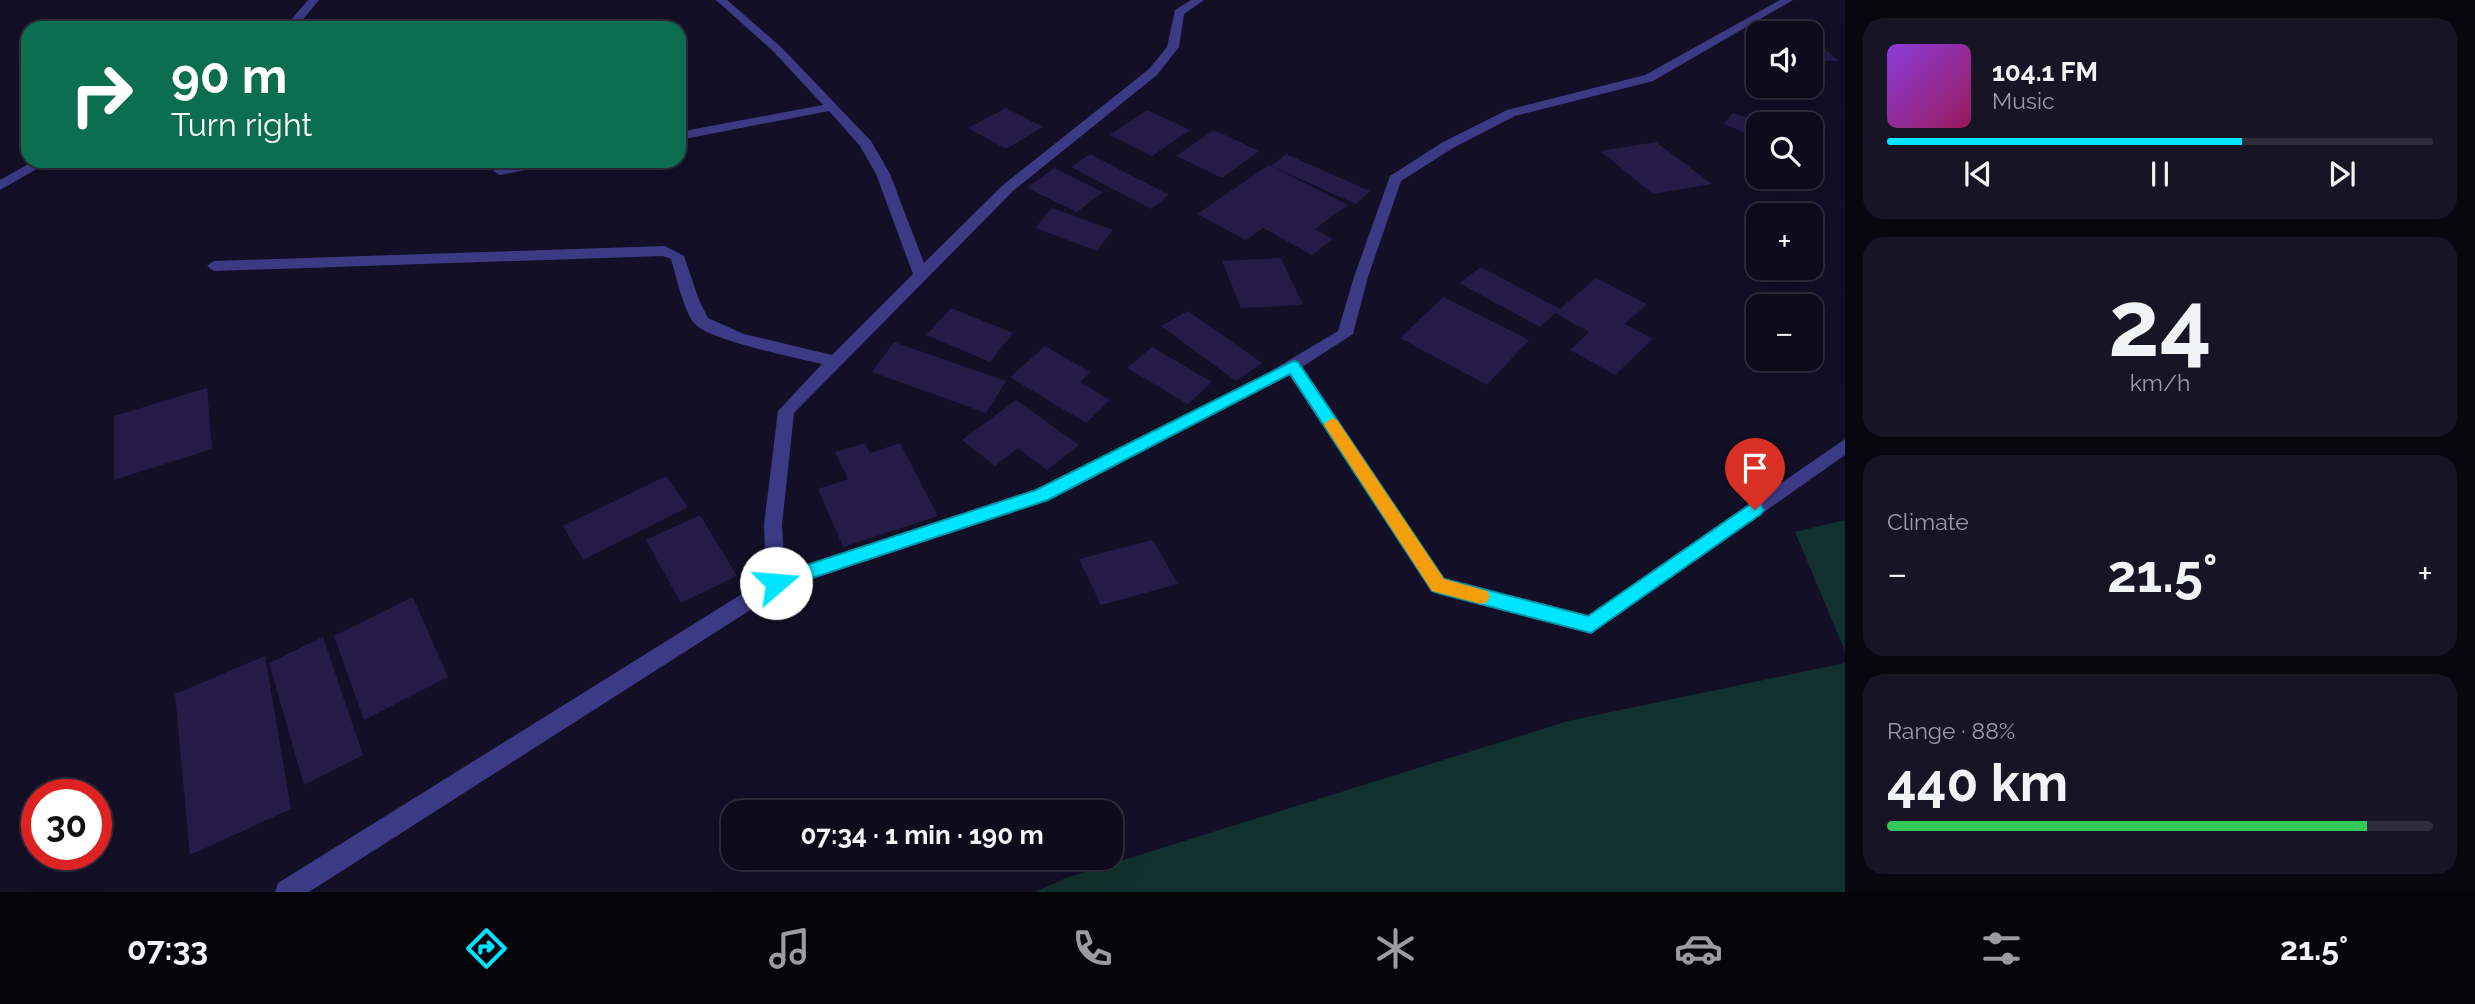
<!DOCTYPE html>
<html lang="en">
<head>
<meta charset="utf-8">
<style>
  :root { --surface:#0e0b1c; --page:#171425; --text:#f1f3f6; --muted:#9b9ba3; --line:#2e2b3b; --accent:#00e5ff }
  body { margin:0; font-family:Raleway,sans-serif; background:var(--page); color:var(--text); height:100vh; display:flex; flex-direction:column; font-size:26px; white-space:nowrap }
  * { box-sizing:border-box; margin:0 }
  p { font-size:23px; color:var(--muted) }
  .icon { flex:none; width:38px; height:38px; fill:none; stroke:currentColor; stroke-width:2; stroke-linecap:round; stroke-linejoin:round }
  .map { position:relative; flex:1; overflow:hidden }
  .details { display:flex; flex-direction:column; gap:18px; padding:18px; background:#08060f; width:630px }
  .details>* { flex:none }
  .guide { position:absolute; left:21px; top:21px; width:665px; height:147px; border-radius:21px; box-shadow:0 7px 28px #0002,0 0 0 2px var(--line); background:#0b6e4f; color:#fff; overflow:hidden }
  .fabs { position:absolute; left:1746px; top:21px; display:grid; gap:14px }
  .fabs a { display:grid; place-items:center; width:77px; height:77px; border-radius:14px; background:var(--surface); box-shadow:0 7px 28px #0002,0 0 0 2px var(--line); font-size:35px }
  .speed { position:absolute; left:21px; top:779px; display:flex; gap:14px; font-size:35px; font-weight:700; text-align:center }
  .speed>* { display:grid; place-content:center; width:91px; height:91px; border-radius:50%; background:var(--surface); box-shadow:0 7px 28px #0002,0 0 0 2px var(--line); line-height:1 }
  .speed .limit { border:10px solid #d22; background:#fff; color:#111 }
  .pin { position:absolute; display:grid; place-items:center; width:60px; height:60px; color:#fff; margin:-72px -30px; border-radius:50% 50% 50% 0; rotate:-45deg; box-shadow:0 0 7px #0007 }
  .pin .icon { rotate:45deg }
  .me { position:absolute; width:77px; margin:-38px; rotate:72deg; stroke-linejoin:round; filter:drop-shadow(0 0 5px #0008) }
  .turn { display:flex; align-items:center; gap:24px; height:147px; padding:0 35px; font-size:32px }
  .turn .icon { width:91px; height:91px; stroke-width:2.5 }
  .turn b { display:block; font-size:49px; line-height:60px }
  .big { font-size:52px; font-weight:700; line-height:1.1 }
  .details .card { flex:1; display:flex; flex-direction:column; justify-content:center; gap:10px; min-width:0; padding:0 24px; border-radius:21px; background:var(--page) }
  .details .dial { align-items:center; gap:0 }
  .dial b { font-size:91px; line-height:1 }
  .song { display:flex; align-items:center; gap:21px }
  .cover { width:84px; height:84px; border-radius:10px; background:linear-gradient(135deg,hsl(270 70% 55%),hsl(330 70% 35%)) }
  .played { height:7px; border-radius:4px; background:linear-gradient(90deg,var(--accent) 65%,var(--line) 65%) }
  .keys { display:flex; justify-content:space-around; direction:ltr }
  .heat { display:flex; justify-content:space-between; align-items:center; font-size:38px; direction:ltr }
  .charge { height:10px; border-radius:5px; background:linear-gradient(90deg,#34c759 88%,var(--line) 0) }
  .trip { position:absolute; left:721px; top:800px; width:402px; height:70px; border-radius:21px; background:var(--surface); box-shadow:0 7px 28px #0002,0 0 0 2px var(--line); font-weight:700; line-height:70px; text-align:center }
  .tab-bar { display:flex; height:112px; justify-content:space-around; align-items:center; background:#06040b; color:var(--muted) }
  .tab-bar .icon { width:49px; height:49px }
  .tab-bar .current { color:var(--accent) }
  .tab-bar b { font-size:32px; color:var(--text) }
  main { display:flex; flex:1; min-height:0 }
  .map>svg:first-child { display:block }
  .green { fill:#12302f }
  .building { fill:#241b47 }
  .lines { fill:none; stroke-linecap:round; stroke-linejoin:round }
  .street { fill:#3d3a85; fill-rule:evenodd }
  .route { fill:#00e5ff; stroke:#0095a6; stroke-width:2 }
  .slow { fill:#f59e0b }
</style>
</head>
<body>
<main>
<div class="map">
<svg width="1845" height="892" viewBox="0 0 1845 892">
  <rect width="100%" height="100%" fill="#130f26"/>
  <path class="green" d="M 1845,520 L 1845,651 L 1795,532 Z
    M 1845,663 L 1845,892 L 1035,892 L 1066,878 L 1568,721 Z"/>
  <path class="building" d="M 1811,41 L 1815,41 L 1839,61 L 1811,61 Z
    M 1006,108 L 1043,127 L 1006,149 L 968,128 Z
    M 1147,110 L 1190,130 L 1152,156 L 1110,135 Z
    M 1733,113 L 1759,122 L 1759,138 L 1723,124 Z
    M 1214,130 L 1259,151 L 1222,178 L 1176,156 Z
    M 1656,142 L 1712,184 L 1653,194 L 1600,151 Z
    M 1090,154 L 1169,195 L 1151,209 L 1071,167 Z
    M 1286,154 L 1370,191 L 1356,204 L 1271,166 Z
    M 1269,165 L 1348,205 L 1315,229 L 1333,239 L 1312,255 L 1263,228 L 1246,240 L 1197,214 Z
    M 1054,168 L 1103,192 L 1077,212 L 1027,188 Z
    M 1052,208 L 1113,230 L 1097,251 L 1035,228 Z
    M 1281,258 L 1303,305 L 1241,308 L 1222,261 Z
    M 1481,267 L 1560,309 L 1596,278 L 1647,304 L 1625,324 L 1653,339 L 1615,375 L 1570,350 L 1589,332 L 1555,313 L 1540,327 L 1459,283 Z
    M 1443,297 L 1529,340 L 1487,385 L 1400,338 Z
    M 951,308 L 1013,333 L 990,362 L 926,335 Z
    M 1188,311 L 1262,363 L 1236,381 L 1161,326 Z
    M 894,342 L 1006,381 L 986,413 L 872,372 Z
    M 1045,346 L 1090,372 L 1080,382 L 1110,400 L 1086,423 L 1010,377 Z
    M 1152,347 L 1212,382 L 1188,404 L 1127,368 Z
    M 207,388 L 212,449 L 114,480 L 114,416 Z
    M 1016,400 L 1079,445 L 1047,470 L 1018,448 L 995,466 L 962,440 Z
    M 865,443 L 870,453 L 900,443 L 938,516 L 843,547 L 818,489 L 848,479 L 835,452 Z
    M 666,476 L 688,507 L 583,560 L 563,526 Z
    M 700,515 L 737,576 L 681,603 L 646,540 Z
    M 1153,540 L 1178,584 L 1101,605 L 1079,559 Z
    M 413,597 L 448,677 L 364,720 L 334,636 Z
    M 323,637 L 363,755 L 304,785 L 269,663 Z
    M 265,656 L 291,809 L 190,855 L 175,694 Z"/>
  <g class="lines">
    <path class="street" d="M 308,0 L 319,0 L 296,28 L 284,28 Z
      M 716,0 L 727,0 L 781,47 L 871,141 L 890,174 L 924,263 L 1003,185 L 1149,69 L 1167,47 L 1175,10 L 1191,0 L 1204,0 L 1184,14 L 1179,47 L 1157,75 L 1013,191 L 794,413 L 782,525 L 785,572 L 1036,490 L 1266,374 L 1338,331 L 1354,277 L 1390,176 L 1443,142 L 1507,110 L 1645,75 L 1780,0 L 1793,0 L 1653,81 L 1515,116 L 1453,148 L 1401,181 L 1368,277 L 1353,334 L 1302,367 L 1444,578 L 1588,616 L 1845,439 L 1845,455 L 1591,634 L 1431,591 L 1290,375 L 1048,500 L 783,589 L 309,892 L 275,892 L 278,883 L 766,579 L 764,525 L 778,411 L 822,364 C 797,358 713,341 696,325 C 684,314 676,275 671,259 L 663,256 L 214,271 L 207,266 L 214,261 L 665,246 L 684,256 L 699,300 L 708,318 L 744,334 L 832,355 L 913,274 L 876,174 L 860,146 L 829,111 L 679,140 L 679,132 L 823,105 L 773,51 Z
      M 34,161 L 51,161 L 0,190 L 0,180 Z
      M 530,161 L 557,161 L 550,165 L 500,175 L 493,171 L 495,168 Z"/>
  </g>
  <path class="route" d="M 1293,361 L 1298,362 L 1444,579 L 1588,616 L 1749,505 L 1761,505 L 1764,510 L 1761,514 L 1591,633 L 1438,593 L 1432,591 L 1290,374 L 1048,500 L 776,590 L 770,588 L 768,583 L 770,578 L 776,575 L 1036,490 Z"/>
  <path class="slow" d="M 1332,418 L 1337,420 L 1444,579 L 1487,591 L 1490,596 L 1487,602 L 1481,604 L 1432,591 L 1326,428 L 1324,424 Z"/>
</svg>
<div class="fabs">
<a><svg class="icon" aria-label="sound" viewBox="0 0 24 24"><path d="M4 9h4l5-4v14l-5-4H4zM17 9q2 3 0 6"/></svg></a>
<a><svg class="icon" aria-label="search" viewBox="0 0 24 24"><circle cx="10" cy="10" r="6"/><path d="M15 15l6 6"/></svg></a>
<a>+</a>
<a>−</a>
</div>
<div class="speed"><div class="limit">30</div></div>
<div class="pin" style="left:1755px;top:510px;background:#d93025"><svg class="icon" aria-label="arrive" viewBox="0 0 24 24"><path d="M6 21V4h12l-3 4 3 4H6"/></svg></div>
<svg class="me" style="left:776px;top:583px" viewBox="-20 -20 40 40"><circle r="19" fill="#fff"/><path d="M0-13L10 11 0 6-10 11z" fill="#00e5ff"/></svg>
<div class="trip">07:34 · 1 min · 190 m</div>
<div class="guide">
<div class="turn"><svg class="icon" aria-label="right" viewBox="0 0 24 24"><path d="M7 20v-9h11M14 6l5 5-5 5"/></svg><div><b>90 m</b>Turn right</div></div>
</div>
</div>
<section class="details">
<div class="card">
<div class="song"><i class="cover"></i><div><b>104.1 FM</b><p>Music</p></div></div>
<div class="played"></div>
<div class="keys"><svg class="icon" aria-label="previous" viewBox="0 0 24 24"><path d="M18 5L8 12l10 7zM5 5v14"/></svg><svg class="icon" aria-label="pause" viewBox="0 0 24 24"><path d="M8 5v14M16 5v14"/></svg><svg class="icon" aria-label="next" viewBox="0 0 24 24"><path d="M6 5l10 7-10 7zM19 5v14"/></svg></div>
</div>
<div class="card dial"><b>24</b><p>km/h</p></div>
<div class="card"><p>Climate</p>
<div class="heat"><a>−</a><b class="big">21.5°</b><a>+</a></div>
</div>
<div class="card"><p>Range · 88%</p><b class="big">440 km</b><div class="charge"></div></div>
</section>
</main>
<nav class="tab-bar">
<b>07:33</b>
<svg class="icon current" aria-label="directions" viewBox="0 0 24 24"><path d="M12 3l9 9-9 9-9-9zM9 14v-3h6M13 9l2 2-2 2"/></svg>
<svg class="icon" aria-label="music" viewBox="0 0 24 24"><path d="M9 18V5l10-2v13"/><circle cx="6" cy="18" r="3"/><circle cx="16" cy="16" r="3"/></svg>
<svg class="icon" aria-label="phone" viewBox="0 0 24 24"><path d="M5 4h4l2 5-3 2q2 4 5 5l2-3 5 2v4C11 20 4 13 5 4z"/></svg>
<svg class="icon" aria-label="climate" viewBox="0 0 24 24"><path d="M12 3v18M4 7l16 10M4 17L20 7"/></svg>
<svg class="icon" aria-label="car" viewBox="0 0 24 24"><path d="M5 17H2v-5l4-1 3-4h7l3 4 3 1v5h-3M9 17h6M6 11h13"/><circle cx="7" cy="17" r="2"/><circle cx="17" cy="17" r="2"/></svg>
<svg class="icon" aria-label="filters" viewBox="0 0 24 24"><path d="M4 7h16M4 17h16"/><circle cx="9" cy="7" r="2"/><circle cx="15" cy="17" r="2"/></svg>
<b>21.5°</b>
</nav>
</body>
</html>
